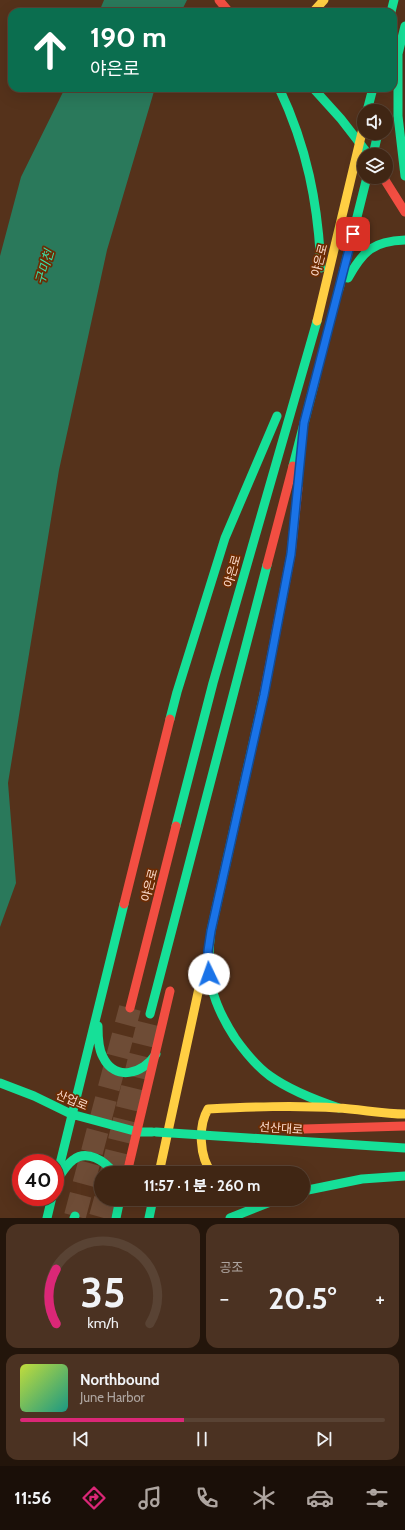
<!DOCTYPE html>
<html lang="ko">
<head>
<meta charset="utf-8">
<style>
  :root { --surface:#402614; --page:#4b3222; --text:#f1f3f6; --muted:#aea5a0; --line:#594334; --accent:#db2777 }
  body { margin:0; font-family:Cabin,"Noto Sans KR",sans-serif; background:var(--page); color:var(--text); height:100vh; display:flex; flex-direction:column; font-size:15px; white-space:nowrap }
  * { box-sizing:border-box; margin:0 }
  p { font-size:13px; color:var(--muted) }
  .icon { flex:none; width:22px; height:22px; fill:none; stroke:currentColor; stroke-width:2; stroke-linecap:round; stroke-linejoin:round }
  .map { position:relative; height:1218px; overflow:hidden }
  .details { display:flex; flex-direction:column; gap:6px; padding:6px; background:#23150b; flex:1 }
  .details>* { flex:none }
  .hud { position:absolute; left:8px; top:8px; width:389px; height:84px; border-radius:12px; box-shadow:0 4px 16px #0002,0 0 0 1px var(--line); background:#0b6e4f; color:#fff; overflow:hidden }
  .tools { position:absolute; left:357px; top:104px; display:grid; gap:8px }
  .tools a { display:grid; place-items:center; width:36px; height:36px; border-radius:50%; background:var(--surface); box-shadow:0 4px 16px #0002,0 0 0 1px var(--line); font-size:20px }
  .speed { position:absolute; left:12px; top:1154px; display:flex; gap:8px; font-size:20px; font-weight:700; text-align:center }
  .speed>* { display:grid; place-content:center; width:52px; height:52px; border-radius:50%; background:var(--surface); box-shadow:0 4px 16px #0002,0 0 0 1px var(--line); line-height:1 }
  .speed .limit { border:6px solid #d22; background:#fff; color:#111 }
  .pin { position:absolute; display:grid; place-items:center; width:34px; height:34px; color:#fff; margin:-17px; border-radius:8px; box-shadow:0 2px 6px #0006 }
  .me { position:absolute; width:44px; margin:-22px; rotate:357deg; stroke-linejoin:round; filter:drop-shadow(0 0 3px #0008) }
  .turn { display:flex; align-items:center; gap:14px; height:84px; padding:0 16px; font-size:18px }
  .turn .icon { width:52px; height:52px; stroke-width:2.5 }
  .turn b { display:block; font-size:28px; line-height:34px }
  .big { font-size:30px; font-weight:800; line-height:1.1 }
  .details .widget { flex:1; display:flex; flex-direction:column; justify-content:center; gap:6px; min-width:0; padding:0 14px; border-radius:12px; background:var(--page) }
  .details .dial { align-items:center; gap:0 }
  .dial svg { height:104px; overflow:visible; fill:none; stroke:var(--line); stroke-width:7; stroke-linecap:round; text-anchor:middle }
  .dial text { fill:var(--text); stroke:none }
  .song { display:flex; align-items:center; gap:12px }
  .cover { width:48px; height:48px; border-radius:6px; background:linear-gradient(135deg,hsl(70 70% 55%),hsl(170 70% 35%)) }
  .played { height:4px; border-radius:2px; background:linear-gradient(90deg,var(--accent) 45%,var(--line) 45%) }
  .keys { display:flex; justify-content:space-around; direction:ltr }
  .heat { display:flex; justify-content:space-between; align-items:center; font-size:22px; direction:ltr }
  .details .tiles { flex:1; display:grid; gap:6px; grid-template-columns:1fr 1fr }
  .widget:last-child { grid-column:span 2 }
  .trip { position:absolute; left:94px; top:1166px; width:216px; height:40px; border-radius:20px; background:var(--surface); box-shadow:0 4px 16px #0002,0 0 0 1px var(--line); font-weight:800; line-height:40px; text-align:center }
  .tabs { display:flex; height:64px; justify-content:space-around; align-items:center; background:#1a0f08; color:var(--muted) }
  .tabs .icon { width:28px; height:28px }
  .tabs .on { color:var(--accent) }
  .tabs b { font-size:18px; color:var(--text) }
  .map>svg:first-child { display:block }
  .water { fill:#2a795b }
  .lines { fill:none; stroke-linecap:round; stroke-linejoin:round }
  .secondary-tunnel { stroke:#6e4c36; stroke-width:22; stroke-dasharray:22 11; stroke-linecap:butt }
  .fast { stroke:#16e098; stroke-width:9 }
  .slow { stroke:#ffcf43; stroke-width:9 }
  .jam { stroke:#f24e42; stroke-width:9 }
  .fast-bridge { stroke:#16e098; stroke-width:9 }
  .jam-bridge { stroke:#f24e42; stroke-width:9 }
  .route-casing { stroke:#114b97; stroke-width:10 }
  .route { stroke:#1a73e8; stroke-width:7 }
  .labels { text-anchor:middle; dominant-baseline:central; stroke-width:3.5; stroke-linejoin:round; paint-order:stroke }
  .street-label { font-size:12px; fill:#fddccd; stroke:#6d2c03 }
  .water-label { font-size:13px; font-style:italic; fill:#3be0aa; stroke:#6d2c03 }
</style>
</head>
<body>
<div class="map">
<svg width="405" height="1218" viewBox="0 0 405 1218">
  <rect width="100%" height="100%" fill="#55321b"/>
  <path class="water" d="M 104,0 L 187,0 L 181,12 L 99,12 Z
    M 65,88 L 155,88 L 107,250 L 59,470 L 8,783 L 16,883 L 0,927 L 0,256 L 21,177 Z"/>
  <g class="lines">
    <path class="secondary-tunnel" d="M 111,1173 L 150,1014
      M 75,1216 L 130,1008
      M 100,1217 L 105,1199"/>
    <path class="fast" d="M 391,12 L 394,0
      M 398,55 L 398,116 L 405,176
      M 394,70 L 405,26
      M 279,88 C 307,147 318,203 321,268
      M 313,88 L 341,119 L 365,150
      M 367,111 L 373,88
      M 373,155 L 378,133
      M 348,278 C 363,251 373,241 405,240
      M 339,289 L 367,177
      M 293,466 L 315,381
      M 264,694 L 211,931 C 205,975 211,1001 235,1038 C 245,1052 256,1066 270,1076 C 291,1091 315,1100 339,1108
      M 170,719 L 177,692 L 225,538 L 277,416
      M 176,826 L 213,683 L 317,321
      M 150,1014 L 267,565
      M 98,1026 C 98,1036 98,1048 103,1057 C 115,1082 143,1074 156,1054
      M 0,1083 L 34,1096 L 71,1114 L 138,1132 L 152,1132
      M 57,1180 C 62,1173 66,1165 73,1160 C 87,1149 105,1161 114,1173
      M 55,1184 L 124,904
      M 303,1191 L 362,1179 L 405,1176
      M 47,1218 L 52,1197
      M 74,1218 L 75,1216
      M 116,1218 L 120,1199
      M 149,1218 L 153,1199
      M 230,1218 L 278,1199"/>
    <path class="slow" d="M 313,12 L 324,0
      M 317,321 L 364,124
      M 159,1173 L 204,965
      M 217,1173 L 212,1173 C 199,1157 198,1126 208,1109 C 251,1107 294,1105 337,1108 C 360,1109 382,1114 405,1114"/>
    <path class="jam" d="M 219,0 L 229,12
      M 383,177 L 405,212
      M 267,565 L 293,466
      M 264,694 L 291,554 L 298,488
      M 124,904 L 170,719
      M 130,1008 L 176,826
      M 127,1173 L 170,991"/>
    <path class="fast-bridge" d="M 156,1132 L 405,1148"/>
    <path class="jam-bridge" d="M 304,1129 L 405,1126"/>
  </g>
  <g class="lines">
    <defs>
      <path id="route" d="M 209,974 L 208,951 L 211,931 L 264,695 L 291,554 L 304,423 L 353,234"/>
    </defs>
    <use href="#route" class="route-casing"/>
    <use href="#route" class="route"/>
  </g>
  <g class="labels">
    <g class="street-label">
      <text transform="translate(319 260) rotate(-76)">야은로</text>
      <text transform="translate(232 571) rotate(-74)">야은로</text>
      <text transform="translate(149 885) rotate(-76)">야은로</text>
      <text transform="translate(72 1100) rotate(22)">산업로</text>
      <text transform="translate(281 1128) rotate(4)">선산대로</text>
    </g>
    <g class="water-label">
      <text transform="translate(44 267) rotate(-74)">구미천</text>
    </g>
  </g>
</svg>
<div class="tools">
<a><svg class="icon" aria-label="sound" viewBox="0 0 24 24"><path d="M4 9h4l5-4v14l-5-4H4zM17 9q2 3 0 6"/></svg></a>
<a><svg class="icon" aria-label="layers" viewBox="0 0 24 24"><path d="M12 4l9 5-9 5-9-5zM3 14l9 5 9-5"/></svg></a>
</div>
<div class="speed"><div class="limit">40</div></div>
<div class="pin" style="left:353px;top:234px;background:#d93025"><svg class="icon" aria-label="arrive" viewBox="0 0 24 24"><path d="M6 21V4h12l-3 4 3 4H6"/></svg></div>
<svg class="me" style="left:209px;top:974px" viewBox="-20 -20 40 40"><circle r="19" fill="#fff"/><path d="M0-13L10 11 0 6-10 11z" fill="#1a73e8"/></svg>
<div class="trip">11:57 · 1 분 · 260 m</div>
<div class="hud">
<div class="turn"><svg class="icon" aria-label="ahead" viewBox="0 0 24 24"><path d="M12 20V5M6 11l6-6 6 6"/></svg><div><b>190 m</b>야은로</div></div>
</div>
</div>
<section class="details">
<div class="tiles">
<div class="widget dial"><svg viewBox="0 0 100 80">
<path d="M14 69A42 42 0 1 1 86 69"/>
<path d="M14 69A42 42 0 0 1 14 27" stroke="#db2777"/>
<text x="50" y="56" font-size="32" font-weight="700">35</text>
<text x="50" y="72" font-size="11">km/h</text>
</svg></div>
<div class="widget"><p>공조</p>
<div class="heat"><a>−</a><b class="big">20.5°</b><a>+</a></div>
</div>
<div class="widget">
<div class="song"><i class="cover"></i><div><b>Northbound</b><p>June Harbor</p></div></div>
<div class="played"></div>
<div class="keys"><svg class="icon" aria-label="previous" viewBox="0 0 24 24"><path d="M18 5L8 12l10 7zM5 5v14"/></svg><svg class="icon" aria-label="pause" viewBox="0 0 24 24"><path d="M8 5v14M16 5v14"/></svg><svg class="icon" aria-label="next" viewBox="0 0 24 24"><path d="M6 5l10 7-10 7zM19 5v14"/></svg></div>
</div>
</div>
</section>
<nav class="tabs">
<b>11:56</b>
<svg class="icon on" aria-label="directions" viewBox="0 0 24 24"><path d="M12 3l9 9-9 9-9-9zM9 14v-3h6M13 9l2 2-2 2"/></svg>
<svg class="icon" aria-label="music" viewBox="0 0 24 24"><path d="M9 18V5l10-2v13"/><circle cx="6" cy="18" r="3"/><circle cx="16" cy="16" r="3"/></svg>
<svg class="icon" aria-label="phone" viewBox="0 0 24 24"><path d="M5 4h4l2 5-3 2q2 4 5 5l2-3 5 2v4C11 20 4 13 5 4z"/></svg>
<svg class="icon" aria-label="climate" viewBox="0 0 24 24"><path d="M12 3v18M4 7l16 10M4 17L20 7"/></svg>
<svg class="icon" aria-label="car" viewBox="0 0 24 24"><path d="M5 17H2v-5l4-1 3-4h7l3 4 3 1v5h-3M9 17h6M6 11h13"/><circle cx="7" cy="17" r="2"/><circle cx="17" cy="17" r="2"/></svg>
<svg class="icon" aria-label="filters" viewBox="0 0 24 24"><path d="M4 7h16M4 17h16"/><circle cx="9" cy="7" r="2"/><circle cx="15" cy="17" r="2"/></svg>
</nav>
</body>
</html>
